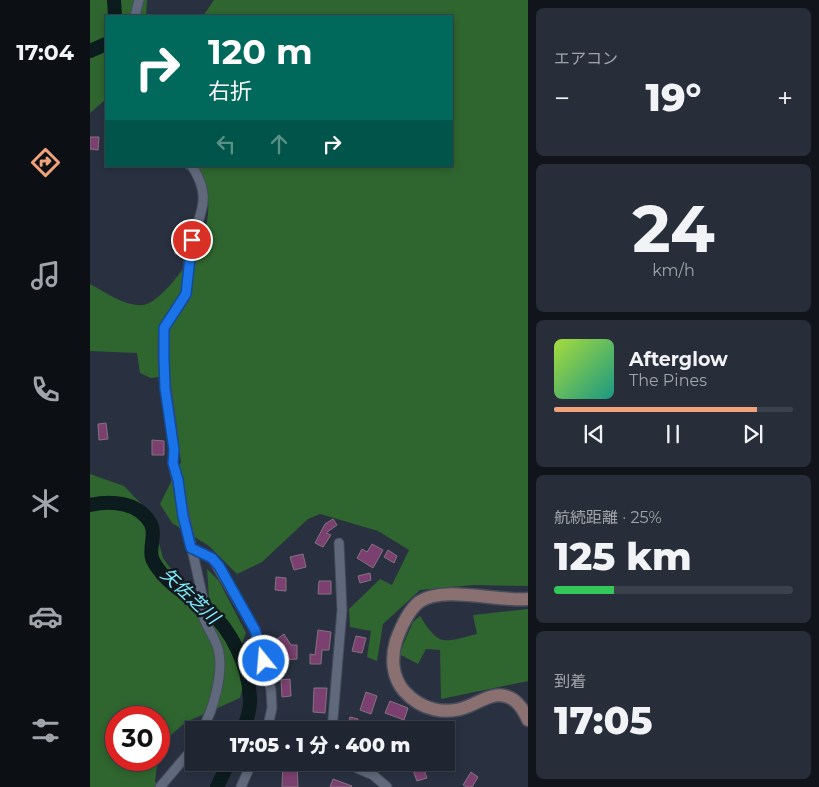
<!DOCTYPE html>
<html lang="ja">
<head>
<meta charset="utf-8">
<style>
  :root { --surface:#1f2531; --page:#272d39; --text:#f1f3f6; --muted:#a1a5ab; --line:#3c424d; --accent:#f0a27a }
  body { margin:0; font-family:Montserrat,"Noto Sans JP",sans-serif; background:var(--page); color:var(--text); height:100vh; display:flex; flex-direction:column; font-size:19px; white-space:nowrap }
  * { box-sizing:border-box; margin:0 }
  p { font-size:16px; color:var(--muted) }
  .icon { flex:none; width:28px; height:28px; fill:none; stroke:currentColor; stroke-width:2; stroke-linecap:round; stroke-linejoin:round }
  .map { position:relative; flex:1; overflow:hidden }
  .side { display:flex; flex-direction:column; gap:8px; padding:8px; background:#11141b; width:291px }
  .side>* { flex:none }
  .guide { position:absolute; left:15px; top:15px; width:348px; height:152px; border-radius:0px; box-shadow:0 2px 8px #0003,0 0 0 1px var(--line); background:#00695c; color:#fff; overflow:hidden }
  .speed { position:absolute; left:15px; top:706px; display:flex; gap:10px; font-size:25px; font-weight:700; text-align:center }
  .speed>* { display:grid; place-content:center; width:65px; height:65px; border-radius:50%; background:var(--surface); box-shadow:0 2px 8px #0003,0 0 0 1px var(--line); line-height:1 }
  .speed .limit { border:8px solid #d22; background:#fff; color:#111 }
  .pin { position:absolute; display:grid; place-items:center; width:42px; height:42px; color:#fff; margin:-21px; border:2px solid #fff; border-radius:50%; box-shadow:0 1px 5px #0007 }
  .me { position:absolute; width:55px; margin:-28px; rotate:343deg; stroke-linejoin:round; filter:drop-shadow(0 0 4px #0008) }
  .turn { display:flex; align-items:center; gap:18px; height:105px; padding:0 20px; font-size:22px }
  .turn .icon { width:65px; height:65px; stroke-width:2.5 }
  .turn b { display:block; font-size:35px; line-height:42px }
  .lanes { display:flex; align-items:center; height:48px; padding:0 20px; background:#0003; justify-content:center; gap:25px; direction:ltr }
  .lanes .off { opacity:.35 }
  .big { font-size:38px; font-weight:800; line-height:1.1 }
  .side .card { flex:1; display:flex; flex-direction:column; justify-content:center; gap:8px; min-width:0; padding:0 18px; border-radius:8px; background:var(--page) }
  .side .dial { align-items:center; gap:0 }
  .dial b { font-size:65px; line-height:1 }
  .song { display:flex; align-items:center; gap:15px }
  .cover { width:60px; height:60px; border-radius:8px; background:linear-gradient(135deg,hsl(80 70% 55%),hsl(170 70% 35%)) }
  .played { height:5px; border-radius:2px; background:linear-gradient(90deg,var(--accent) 85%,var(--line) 85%) }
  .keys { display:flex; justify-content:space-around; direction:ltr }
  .heat { display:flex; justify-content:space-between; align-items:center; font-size:28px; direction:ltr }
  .charge { height:8px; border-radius:4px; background:linear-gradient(90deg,#34c759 25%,var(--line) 0) }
  .trip { position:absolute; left:95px; top:721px; width:270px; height:50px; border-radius:0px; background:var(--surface); box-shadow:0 2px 8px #0003,0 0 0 1px var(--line); font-weight:800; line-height:50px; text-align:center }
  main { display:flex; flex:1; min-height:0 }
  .tab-bar { display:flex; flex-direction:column; width:90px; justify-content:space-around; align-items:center; background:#0c0f14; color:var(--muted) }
  .tab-bar .icon { width:35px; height:35px }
  .tab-bar .on { color:var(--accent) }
  .tab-bar b { font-size:22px; color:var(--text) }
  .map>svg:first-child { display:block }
  .forest { fill:#2f652e }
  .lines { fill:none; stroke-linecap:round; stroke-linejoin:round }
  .river { stroke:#0c1b1d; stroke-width:14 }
  .building { fill:#7b406f; stroke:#857280 }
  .street-casing { stroke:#454c5a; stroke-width:11 }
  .secondary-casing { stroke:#454c5a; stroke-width:15 }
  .street { stroke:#5f697b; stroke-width:9 }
  .secondary { stroke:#8b7071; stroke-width:12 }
  .route-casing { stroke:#114b97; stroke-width:12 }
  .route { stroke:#1a73e8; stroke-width:9 }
  .labels { text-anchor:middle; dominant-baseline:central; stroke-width:5; stroke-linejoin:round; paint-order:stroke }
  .water-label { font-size:18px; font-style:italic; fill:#7ceefd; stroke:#151920 }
</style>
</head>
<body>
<main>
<nav class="tab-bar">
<b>17:04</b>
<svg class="icon on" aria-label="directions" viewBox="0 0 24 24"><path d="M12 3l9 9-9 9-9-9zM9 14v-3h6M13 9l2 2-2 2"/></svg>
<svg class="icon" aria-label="music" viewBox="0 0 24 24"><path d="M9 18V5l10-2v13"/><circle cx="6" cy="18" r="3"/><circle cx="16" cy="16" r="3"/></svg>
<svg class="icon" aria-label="phone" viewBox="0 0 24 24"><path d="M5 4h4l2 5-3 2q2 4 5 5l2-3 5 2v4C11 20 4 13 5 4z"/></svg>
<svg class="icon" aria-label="climate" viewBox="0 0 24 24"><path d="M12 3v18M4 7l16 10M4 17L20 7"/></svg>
<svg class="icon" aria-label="car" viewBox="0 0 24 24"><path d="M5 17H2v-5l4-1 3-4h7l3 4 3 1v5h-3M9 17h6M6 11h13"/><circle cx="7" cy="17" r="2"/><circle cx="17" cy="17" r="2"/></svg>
<svg class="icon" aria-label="filters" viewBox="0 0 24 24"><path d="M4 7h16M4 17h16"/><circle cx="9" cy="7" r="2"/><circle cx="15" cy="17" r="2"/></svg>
</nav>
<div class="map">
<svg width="438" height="787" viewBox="0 0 438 787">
  <rect width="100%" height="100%" fill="#293141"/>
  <path class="forest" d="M 0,0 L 57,0 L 56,16 L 16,16 L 16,99 L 0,113 Z
    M 124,0 L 438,0 L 438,586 L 384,585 L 330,590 L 293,624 L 287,661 L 277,657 L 281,631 L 260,627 L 259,609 L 290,579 L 302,585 L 319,550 L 288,531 L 230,514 L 218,519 L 172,562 L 147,574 L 119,546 L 82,523 L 70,504 L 91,462 L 83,400 L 76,376 L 61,378 L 50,373 L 47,353 L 0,351 L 0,284 C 15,292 36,307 53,305 C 72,303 108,251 114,233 C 119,220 120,200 115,187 C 111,180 99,172 92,166 L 361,166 L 361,16 L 113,16 Z
    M 0,474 L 34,486 L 61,514 L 73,558 L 90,582 L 119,598 L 117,569 L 129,581 L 156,633 L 147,657 L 153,685 L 150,698 L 96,722 L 82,734 L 69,757 L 69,718 L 26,718 L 26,760 L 68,760 L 65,780 L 67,787 L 0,787 Z
    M 438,609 L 438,681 L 351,699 L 350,650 L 336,649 L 328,664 L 309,654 L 323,622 L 330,616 C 350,648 353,642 387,634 L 383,615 Z"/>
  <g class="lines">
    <path class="river" d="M 24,0 L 25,16
      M 0,51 L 16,44
      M 0,505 C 21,500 49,502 61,524 C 66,534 59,548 62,558 C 64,564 71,573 75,577 C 87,591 104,598 117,609 C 142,630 158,665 160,697 C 161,708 157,719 153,730
      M 127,787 L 139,762"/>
  </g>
  <path class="building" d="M 0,137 L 9,137 L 8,150 L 0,149 Z
    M 86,240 L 96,241 L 93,255 L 85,254 Z
    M 16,423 L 18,439 L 9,440 L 8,424 Z
    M 62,440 L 74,441 L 74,455 L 62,455 Z
    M 243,519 L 247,525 L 236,533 L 241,535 L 233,547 L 225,543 L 235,524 Z
    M 282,544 L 293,550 L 283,568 L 267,558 L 272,549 L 277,552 Z
    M 298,550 L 307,556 L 304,563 L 294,557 Z
    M 213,554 L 216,567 L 204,570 L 200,557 Z
    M 280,573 L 281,580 L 270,583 L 268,576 Z
    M 186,577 L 196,578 L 196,591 L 185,590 Z
    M 229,581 L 241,581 L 241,594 L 228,594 Z
    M 228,630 L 241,632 L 239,650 L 232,650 L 231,664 L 220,664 L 220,654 L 225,655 Z
    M 194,634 L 201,645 L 207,645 L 207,659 L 194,660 L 194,651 L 187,639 Z
    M 266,636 L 276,638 L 272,653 L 262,651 Z
    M 200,679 L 201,696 L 192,697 L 191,680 Z
    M 224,688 L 237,688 L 235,713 L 223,712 Z
    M 276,692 L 287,696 L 281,714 L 270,710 Z
    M 300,701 L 318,708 L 314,720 L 295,713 Z
    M 260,717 L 268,719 L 266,730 L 257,730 Z
    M 330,722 L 342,723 L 341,730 L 329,730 Z
    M 193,762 L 207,762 L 208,787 L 192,787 Z
    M 325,762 L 331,762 L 337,778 L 327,781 L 322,768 L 326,767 Z
    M 381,772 L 388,777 L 382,787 L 377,787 L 373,785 Z
    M 243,779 L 262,786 L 261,787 L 240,787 Z"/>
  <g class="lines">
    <defs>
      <path id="street" d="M 45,16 L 49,0
        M 102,166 C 126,203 105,216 100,253 C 97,266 99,281 96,294 C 92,308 76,317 74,330 C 68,375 86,418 83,463 L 113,599 C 107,621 126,633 129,653 C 133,676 123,710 112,730
        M 101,548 L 122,558 L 165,630 L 181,690 L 182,708 L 177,730
        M 242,730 L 252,610 L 249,543
        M 253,762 L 283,775 L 297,787
        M 70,787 L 104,747
        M 151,787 L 162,762"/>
      <path id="secondary" d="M 438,599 C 408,602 354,585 329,602 C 318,611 311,627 306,641 C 301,658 302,677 314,691 C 331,710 356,716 379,706 C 391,701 402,693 415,696 C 427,699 433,709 438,720"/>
    </defs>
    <use href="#street" class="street-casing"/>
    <use href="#secondary" class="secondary-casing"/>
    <use href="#street" class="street"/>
    <use href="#secondary" class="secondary"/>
  </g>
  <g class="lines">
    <defs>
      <path id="route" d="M 102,240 L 96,294 L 74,328 L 74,359 L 75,388 L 84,450 L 83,463 L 88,480 L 93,516 L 101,548 L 122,558 L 129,566 L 165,630 L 174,661"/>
    </defs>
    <use href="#route" class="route-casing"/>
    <use href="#route" class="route"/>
  </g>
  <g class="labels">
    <g class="water-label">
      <text transform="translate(100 596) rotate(43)">矢佐芝川</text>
    </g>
  </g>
</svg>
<div class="speed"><div class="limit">30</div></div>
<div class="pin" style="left:102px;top:240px;background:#d93025"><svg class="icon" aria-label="arrive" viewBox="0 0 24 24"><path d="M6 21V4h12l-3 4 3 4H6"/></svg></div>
<svg class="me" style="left:174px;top:661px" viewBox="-20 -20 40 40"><circle r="17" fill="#1a73e8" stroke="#fff" stroke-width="3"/><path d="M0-11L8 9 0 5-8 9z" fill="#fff"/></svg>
<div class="trip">17:05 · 1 分 · 400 m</div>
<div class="guide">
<div class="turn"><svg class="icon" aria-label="right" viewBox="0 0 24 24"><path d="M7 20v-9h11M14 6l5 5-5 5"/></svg><div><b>120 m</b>右折</div></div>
<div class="lanes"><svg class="icon off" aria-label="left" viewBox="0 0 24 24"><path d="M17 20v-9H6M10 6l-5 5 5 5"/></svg><svg class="icon off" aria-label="ahead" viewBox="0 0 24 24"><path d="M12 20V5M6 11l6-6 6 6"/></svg><svg class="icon" aria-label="right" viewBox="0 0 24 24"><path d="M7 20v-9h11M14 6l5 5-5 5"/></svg></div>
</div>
</div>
<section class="side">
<div class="card"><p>エアコン</p>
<div class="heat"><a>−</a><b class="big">19°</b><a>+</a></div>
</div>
<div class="card dial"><b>24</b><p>km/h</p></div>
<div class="card">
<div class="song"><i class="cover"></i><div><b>Afterglow</b><p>The Pines</p></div></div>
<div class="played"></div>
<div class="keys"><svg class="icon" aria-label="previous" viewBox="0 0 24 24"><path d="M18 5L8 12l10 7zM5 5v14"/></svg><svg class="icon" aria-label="pause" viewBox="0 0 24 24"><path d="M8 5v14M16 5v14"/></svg><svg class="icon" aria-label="next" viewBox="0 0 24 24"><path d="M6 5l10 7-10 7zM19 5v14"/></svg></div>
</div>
<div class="card"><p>航続距離 · 25%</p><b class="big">125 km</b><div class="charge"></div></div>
<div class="card"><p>到着</p><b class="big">17:05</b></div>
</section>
</main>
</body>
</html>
